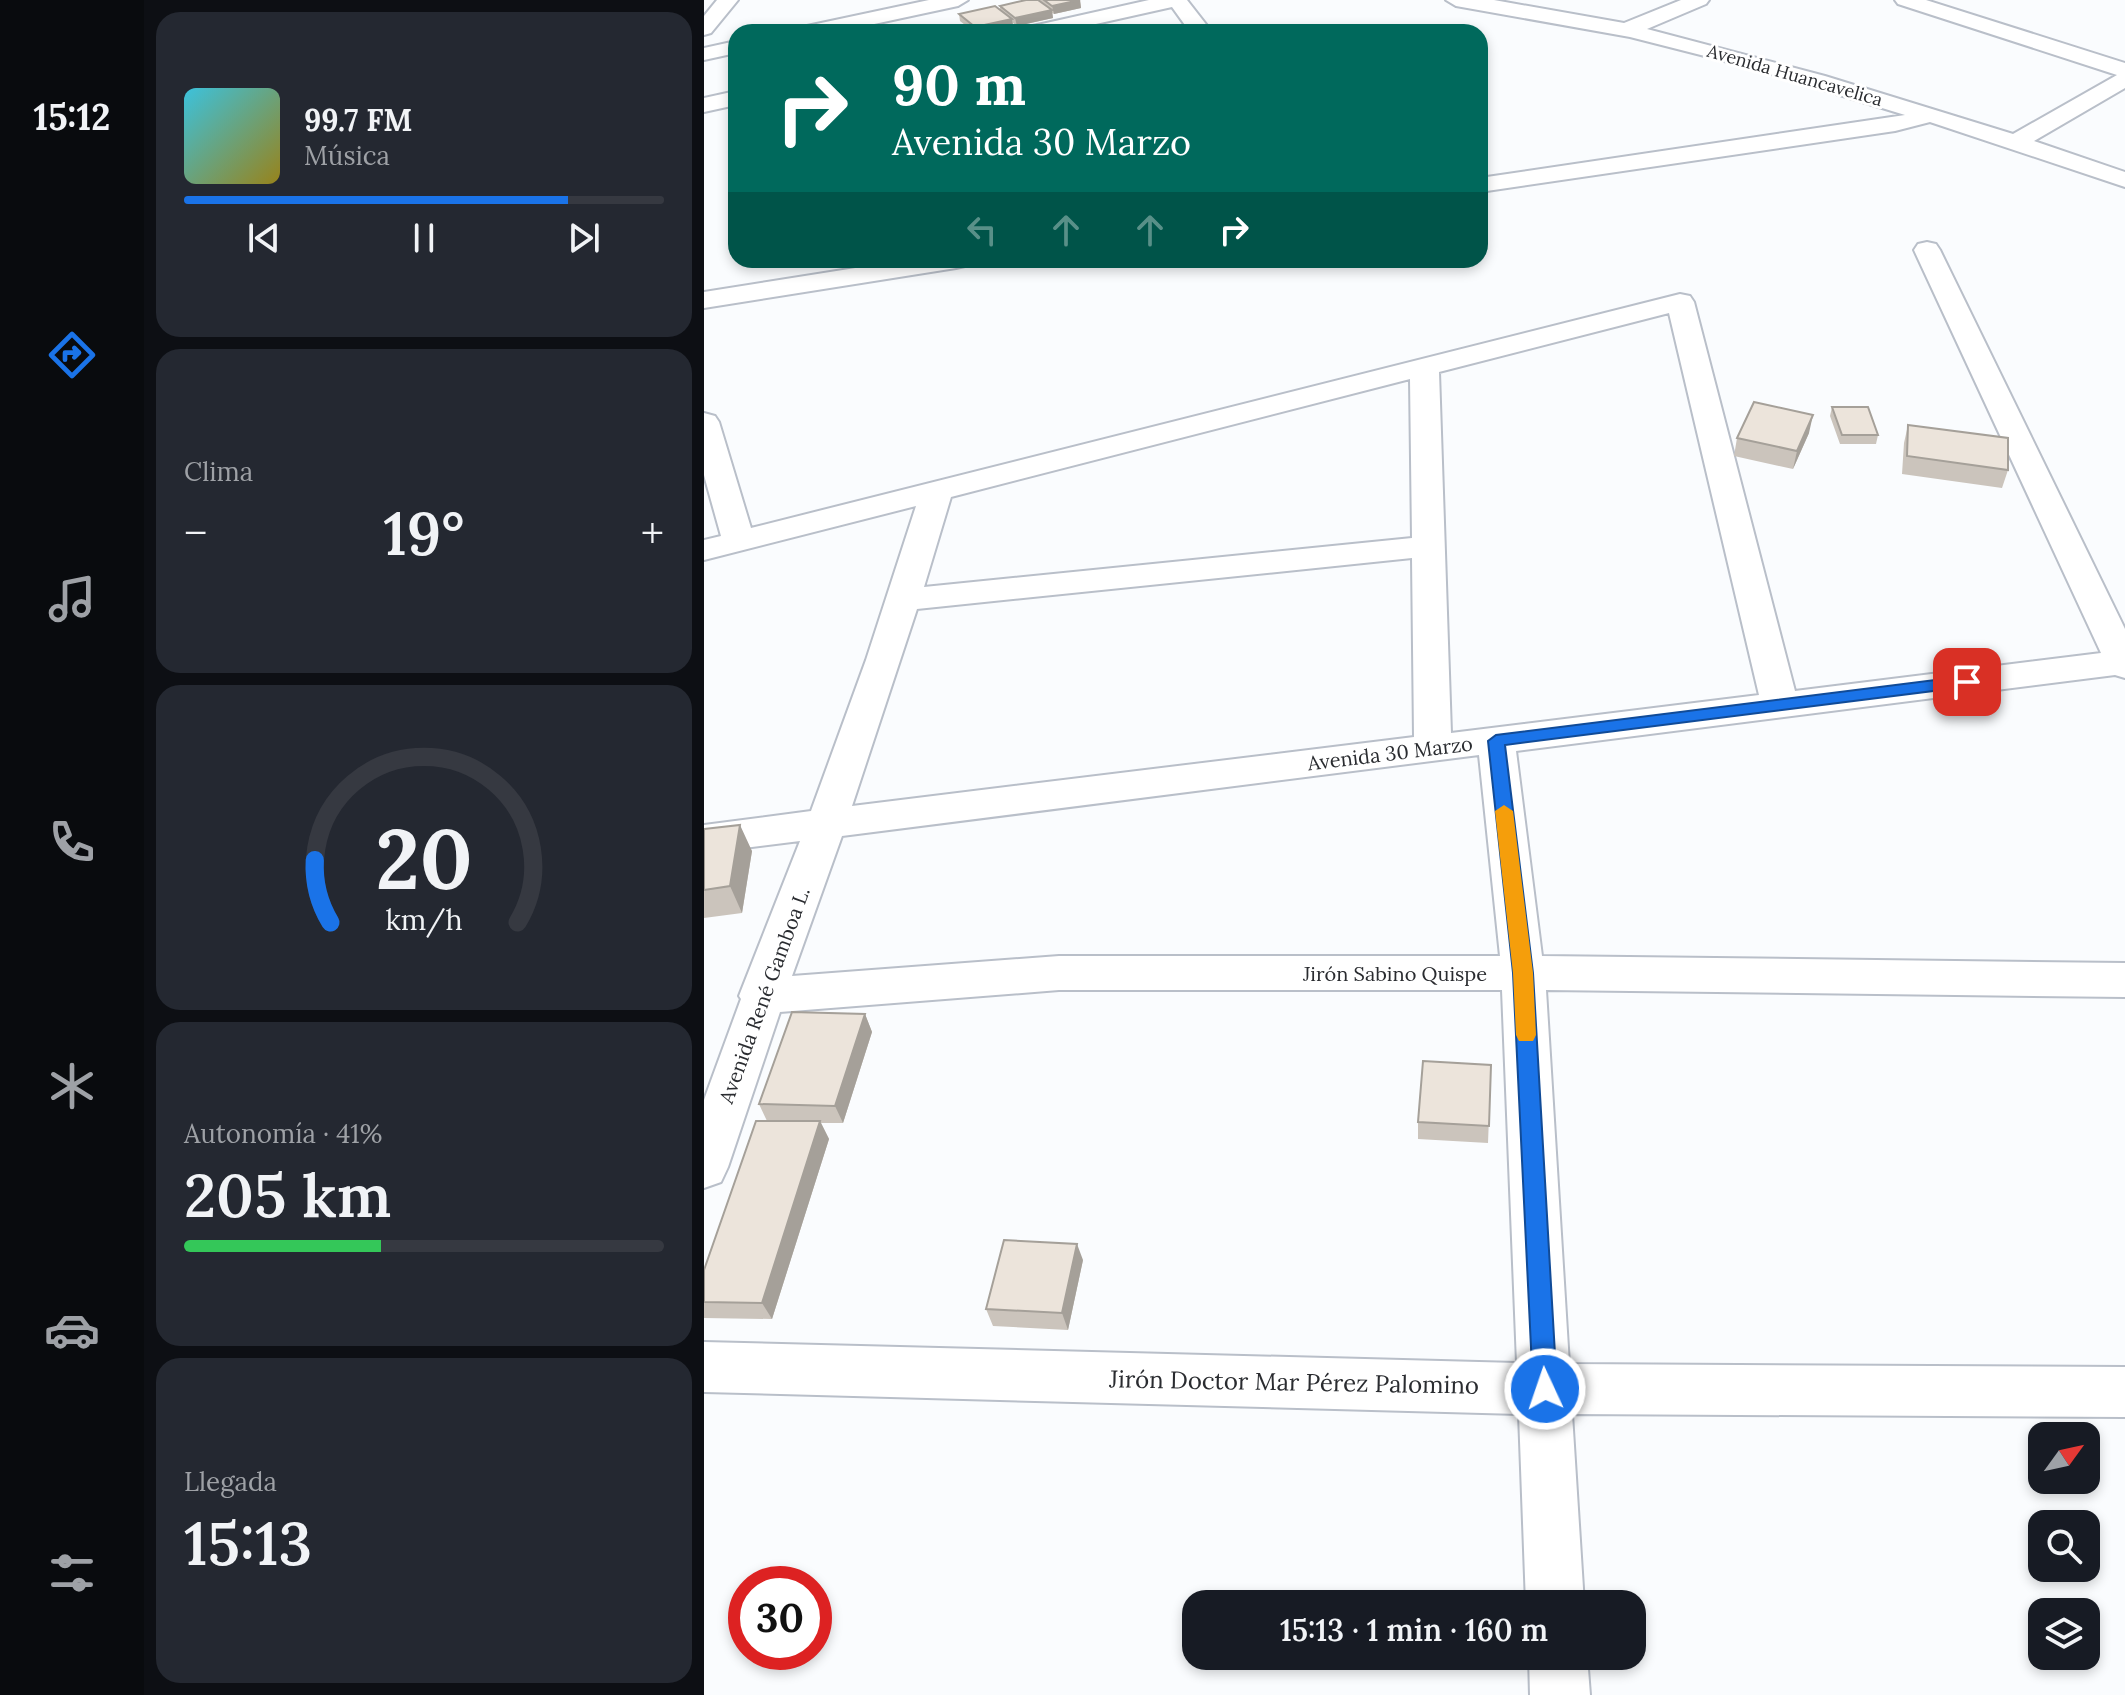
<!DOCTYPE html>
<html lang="es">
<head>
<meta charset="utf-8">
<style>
  :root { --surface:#171b24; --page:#242831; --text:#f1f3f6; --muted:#9ea1a6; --line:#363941; --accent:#1a73e8 }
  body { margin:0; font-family:Lora,serif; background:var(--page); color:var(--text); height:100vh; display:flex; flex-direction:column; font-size:30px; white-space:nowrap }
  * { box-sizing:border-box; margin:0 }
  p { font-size:26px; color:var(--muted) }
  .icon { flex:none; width:44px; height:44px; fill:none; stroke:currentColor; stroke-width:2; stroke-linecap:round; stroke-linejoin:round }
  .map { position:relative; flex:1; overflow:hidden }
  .panel { display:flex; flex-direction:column; gap:12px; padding:12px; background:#0d0f14; width:560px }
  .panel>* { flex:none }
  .banner { position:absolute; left:24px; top:24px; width:760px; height:244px; border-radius:24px; box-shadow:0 4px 12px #0003; background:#00695c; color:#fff; overflow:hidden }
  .needle { width:52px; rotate:57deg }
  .buttons { position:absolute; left:1324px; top:1422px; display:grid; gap:16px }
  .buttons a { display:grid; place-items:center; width:72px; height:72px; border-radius:16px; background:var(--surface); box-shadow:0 4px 12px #0003; font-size:40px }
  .speed { position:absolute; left:24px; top:1566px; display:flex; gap:16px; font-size:40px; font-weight:700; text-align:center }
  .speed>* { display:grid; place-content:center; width:104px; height:104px; border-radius:50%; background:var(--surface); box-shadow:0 4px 12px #0003; line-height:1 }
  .speed .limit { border:12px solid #d22; background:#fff; color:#111 }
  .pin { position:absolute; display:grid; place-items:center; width:68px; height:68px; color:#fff; margin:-34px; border-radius:16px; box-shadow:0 4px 12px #0006 }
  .me { position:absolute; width:88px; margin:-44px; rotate:357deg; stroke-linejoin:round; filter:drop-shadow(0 0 6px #0008) }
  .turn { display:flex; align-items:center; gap:28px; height:168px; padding:0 32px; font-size:36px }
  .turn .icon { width:104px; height:104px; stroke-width:2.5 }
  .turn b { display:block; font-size:56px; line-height:68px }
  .lanes { display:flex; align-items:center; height:76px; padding:0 32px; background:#0003; justify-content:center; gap:40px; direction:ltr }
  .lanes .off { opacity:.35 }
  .big { font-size:60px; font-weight:600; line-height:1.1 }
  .panel .card { flex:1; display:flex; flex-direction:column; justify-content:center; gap:12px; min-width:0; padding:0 28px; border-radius:24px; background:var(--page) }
  .panel .dial { align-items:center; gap:0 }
  .dial svg { height:208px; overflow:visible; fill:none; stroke:var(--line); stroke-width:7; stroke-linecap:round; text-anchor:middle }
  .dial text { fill:var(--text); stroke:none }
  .song { display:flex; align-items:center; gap:24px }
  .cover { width:96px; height:96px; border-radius:12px; background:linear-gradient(135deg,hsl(190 70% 55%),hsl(50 70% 35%)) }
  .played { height:8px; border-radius:4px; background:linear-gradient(90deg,var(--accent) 80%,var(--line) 80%) }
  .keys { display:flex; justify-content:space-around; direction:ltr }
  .heat { display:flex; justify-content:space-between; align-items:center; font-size:44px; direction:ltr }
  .charge { height:12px; border-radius:6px; background:linear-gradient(90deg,#34c759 41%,var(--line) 0) }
  .trip { position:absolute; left:478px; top:1590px; width:464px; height:80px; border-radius:24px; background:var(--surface); box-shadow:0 4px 12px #0003; font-weight:600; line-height:80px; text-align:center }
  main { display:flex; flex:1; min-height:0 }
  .dock { display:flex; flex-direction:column; width:144px; justify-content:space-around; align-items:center; background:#090b0e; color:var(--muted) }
  .dock .icon { width:56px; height:56px }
  .dock .on { color:var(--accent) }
  .dock b { font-size:36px; color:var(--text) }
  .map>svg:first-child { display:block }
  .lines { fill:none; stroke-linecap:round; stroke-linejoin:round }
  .minor-casing { stroke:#b9bfc9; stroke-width:4 }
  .minor { fill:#fff; fill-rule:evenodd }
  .wall { fill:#cbc4bc }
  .shaded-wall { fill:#a5a099 }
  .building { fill:#ece4db; stroke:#a5a099; stroke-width:2 }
  .route { fill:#1a73e8; stroke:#114b97; stroke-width:2 }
  .slow { fill:#f59e0b }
  .labels { text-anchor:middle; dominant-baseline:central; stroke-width:6; stroke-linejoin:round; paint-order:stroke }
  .far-street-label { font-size:18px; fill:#2a2c30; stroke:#fff }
  .street-label { font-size:20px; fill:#2a2c30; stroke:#fff }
  .near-street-label { font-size:24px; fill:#2a2c30; stroke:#fff }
</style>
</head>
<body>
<main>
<nav class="dock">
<b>15:12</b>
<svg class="icon on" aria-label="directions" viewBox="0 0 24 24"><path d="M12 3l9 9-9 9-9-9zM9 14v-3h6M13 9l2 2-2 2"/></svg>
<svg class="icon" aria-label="music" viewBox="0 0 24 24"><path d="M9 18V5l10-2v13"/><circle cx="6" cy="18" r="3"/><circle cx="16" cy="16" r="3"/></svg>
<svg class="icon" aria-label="phone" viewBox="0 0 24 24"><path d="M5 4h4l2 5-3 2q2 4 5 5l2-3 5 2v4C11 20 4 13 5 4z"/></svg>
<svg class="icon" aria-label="climate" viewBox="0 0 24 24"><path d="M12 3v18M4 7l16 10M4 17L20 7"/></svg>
<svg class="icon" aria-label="car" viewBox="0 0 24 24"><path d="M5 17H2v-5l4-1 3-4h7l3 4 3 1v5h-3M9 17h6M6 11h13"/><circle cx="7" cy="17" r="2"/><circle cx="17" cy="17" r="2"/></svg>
<svg class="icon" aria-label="filters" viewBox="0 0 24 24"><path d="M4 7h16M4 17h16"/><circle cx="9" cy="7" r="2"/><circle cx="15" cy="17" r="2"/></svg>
</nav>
<section class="panel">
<div class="card">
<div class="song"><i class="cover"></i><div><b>99.7 FM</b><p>Música</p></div></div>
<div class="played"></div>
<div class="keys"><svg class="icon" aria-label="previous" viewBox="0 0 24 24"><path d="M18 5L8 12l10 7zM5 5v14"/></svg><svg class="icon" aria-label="pause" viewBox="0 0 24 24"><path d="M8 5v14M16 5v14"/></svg><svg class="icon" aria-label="next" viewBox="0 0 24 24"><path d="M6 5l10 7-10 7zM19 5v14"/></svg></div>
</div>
<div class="card"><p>Clima</p>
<div class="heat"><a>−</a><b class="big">19°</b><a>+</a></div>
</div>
<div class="card dial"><svg viewBox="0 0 100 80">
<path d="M14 69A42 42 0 1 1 86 69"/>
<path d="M14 69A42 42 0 0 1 8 45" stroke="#1a73e8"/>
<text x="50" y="56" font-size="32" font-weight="700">20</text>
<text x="50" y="72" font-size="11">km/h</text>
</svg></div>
<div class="card"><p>Autonomía · 41%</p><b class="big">205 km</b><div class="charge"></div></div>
<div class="card"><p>Llegada</p><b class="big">15:13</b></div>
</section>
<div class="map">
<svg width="1421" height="1695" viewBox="0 0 1421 1695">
  <rect width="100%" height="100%" fill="#fafcfe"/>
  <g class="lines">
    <defs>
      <path id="minor" d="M 13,0 L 34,0 L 7,33 L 0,35 L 0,16 Z
        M 225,0 L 264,0 L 254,6 L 133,32 L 92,32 L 103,26 Z
        M 445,0 L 483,0 L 508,32 L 486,32 L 468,7 L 356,32 L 316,32 L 320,28 Z
        M 742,0 L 790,0 L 920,23 L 977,0 L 1005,0 L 1002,4 L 943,29 L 1121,76 L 1309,134 L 1413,75 L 1194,4 L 1191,0 L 1222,0 L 1421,63 L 1421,88 L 1330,141 L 1421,172 L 1421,187 L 1226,122 L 1191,131 L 776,192 L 776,178 L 1201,115 L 1044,67 L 926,37 L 752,6 Z
        M 32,41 L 32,53 L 0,60 L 0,48 Z
        M 32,91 L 32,105 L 0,112 L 0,98 Z
        M 1223,242 L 1232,244 L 1236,250 L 1421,629 L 1421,678 L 1411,675 L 812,751 L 838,956 L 1421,963 L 1421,997 L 842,990 L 865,1364 L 1421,1367 L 1421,1417 L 868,1414 L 880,1604 L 822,1604 L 815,1414 L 0,1392 L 0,1342 L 813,1363 L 798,990 L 355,990 L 76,1012 L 24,1167 L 17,1182 L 0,1188 L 0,1100 L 37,999 L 35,996 L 96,841 L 0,853 L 0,825 L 107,811 L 162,660 L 212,506 L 0,560 L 0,540 L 17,536 L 0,475 L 0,413 L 11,416 L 15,422 L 47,528 L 976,294 L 986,296 L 990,302 L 1091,691 L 1397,653 L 1210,250 L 1214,244 ZM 965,313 L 1055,695 L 747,733 L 735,372 ZM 706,379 L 708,538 L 220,587 L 247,497 ZM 708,558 L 710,737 L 148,806 L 213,609 ZM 775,755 L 796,956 L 355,956 L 88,976 L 138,836 Z
        M 202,260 L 265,260 L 261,266 L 252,268 L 0,308 L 0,292 Z
        M 825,1656 L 883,1656 L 886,1695 L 826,1695 Z"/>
    </defs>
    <use href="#minor" class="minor-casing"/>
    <use href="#minor" class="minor"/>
  </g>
  <path class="wall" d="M 322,0 L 376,0 L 377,8 L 350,14 L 348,13 L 349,18 L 313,26 L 309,23 L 309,27 L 285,32 L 270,32 L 256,21 L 255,14 L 296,10 L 296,6 Z
    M 1128,407 L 1174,435 L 1172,444 L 1136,444 L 1126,416 Z
    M 1204,425 L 1304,470 L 1298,488 L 1198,474 L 1200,443 Z
    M 1105,433 L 1089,469 L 1030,456 L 1033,438 Z
    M 0,829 L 48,851 L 38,913 L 0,918 Z
    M 161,1014 L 168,1032 L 139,1123 L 117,1123 L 125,1139 L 68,1319 L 0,1318 L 0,1270 L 63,1121 L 55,1104 Z
    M 787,1065 L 784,1143 L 714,1139 L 714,1122 Z
    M 379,1260 L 364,1330 L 289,1326 L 282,1309 Z"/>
  <path class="shaded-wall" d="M 376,0 L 377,8 L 350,14 L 348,6 Z
    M 348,10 L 349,18 L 313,26 L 311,18 Z
    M 308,19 L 309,27 L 285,32 L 272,32 L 271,27 Z
    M 1109,415 L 1105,433 L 1089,469 L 1093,451 Z
    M 36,825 L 48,851 L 38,913 L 26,886 Z
    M 161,1014 L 168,1032 L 139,1123 L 131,1106 Z
    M 116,1121 L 125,1139 L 68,1319 L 58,1303 Z
    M 373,1244 L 379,1260 L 364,1330 L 358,1313 Z"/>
  <path class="building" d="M 322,0 L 334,0 L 348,10 L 311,18 L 296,6 Z
    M 340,0 L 376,0 L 348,6 Z
    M 291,6 L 308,19 L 271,27 L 255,14 Z
    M 1050,402 L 1109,415 L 1093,451 L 1033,438 Z
    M 1128,407 L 1164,407 L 1174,435 L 1138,435 Z
    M 1204,425 L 1304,438 L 1304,470 L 1203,456 Z
    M 36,825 L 26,886 L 0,890 L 0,829 Z
    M 88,1012 L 161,1014 L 131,1106 L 55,1104 Z
    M 719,1061 L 787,1065 L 785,1126 L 714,1122 Z
    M 52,1121 L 116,1121 L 58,1303 L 0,1302 L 0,1270 Z
    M 300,1240 L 373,1244 L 358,1313 L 282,1309 Z"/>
  <path class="route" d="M 1263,676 L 1269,678 L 1271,682 L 1269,686 L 801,745 L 829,973 L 853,1389 L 849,1397 L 841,1400 L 832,1397 L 829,1389 L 809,973 L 784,741 L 792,735 Z"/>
  <path class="slow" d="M 800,805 L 809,811 L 829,973 L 832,1035 L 829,1041 L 815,1041 L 812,1035 L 809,973 L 791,811 Z"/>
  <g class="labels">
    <g class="far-street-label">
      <text transform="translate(1091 75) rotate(16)">Avenida Huancavelica</text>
    </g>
    <g class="street-label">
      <text transform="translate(686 753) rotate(-7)">Avenida 30 Marzo</text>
      <text x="691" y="973">Jirón Sabino Quispe</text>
      <text transform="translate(60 995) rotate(-70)">Avenida René Gamboa L.</text>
    </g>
    <g class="near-street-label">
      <text transform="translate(590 1382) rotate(1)">Jirón Doctor Mar Pérez Palomino</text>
    </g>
  </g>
</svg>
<div class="buttons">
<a><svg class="needle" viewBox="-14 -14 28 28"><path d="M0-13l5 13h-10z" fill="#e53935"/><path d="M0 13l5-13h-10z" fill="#9ea1a6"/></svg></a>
<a><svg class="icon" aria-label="search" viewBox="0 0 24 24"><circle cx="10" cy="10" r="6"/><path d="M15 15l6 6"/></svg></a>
<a><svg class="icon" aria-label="layers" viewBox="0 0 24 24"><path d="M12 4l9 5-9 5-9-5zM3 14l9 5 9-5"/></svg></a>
</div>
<div class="speed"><div class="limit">30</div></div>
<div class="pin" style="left:1263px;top:682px;background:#d93025"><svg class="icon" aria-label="arrive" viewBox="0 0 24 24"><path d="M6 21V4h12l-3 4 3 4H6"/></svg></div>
<svg class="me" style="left:841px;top:1389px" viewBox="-20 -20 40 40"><circle r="17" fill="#1a73e8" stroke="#fff" stroke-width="3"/><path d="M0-11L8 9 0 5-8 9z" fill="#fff"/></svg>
<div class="trip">15:13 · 1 min · 160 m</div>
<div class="banner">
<div class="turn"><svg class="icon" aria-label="right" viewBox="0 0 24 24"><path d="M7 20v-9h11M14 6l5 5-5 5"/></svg><div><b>90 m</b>Avenida 30 Marzo</div></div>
<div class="lanes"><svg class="icon off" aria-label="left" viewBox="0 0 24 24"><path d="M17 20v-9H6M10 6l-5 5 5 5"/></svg><svg class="icon off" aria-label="ahead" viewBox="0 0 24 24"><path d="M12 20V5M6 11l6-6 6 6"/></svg><svg class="icon off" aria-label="ahead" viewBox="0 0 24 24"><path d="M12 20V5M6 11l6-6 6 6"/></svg><svg class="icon" aria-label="right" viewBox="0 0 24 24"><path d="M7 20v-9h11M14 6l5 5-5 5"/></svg></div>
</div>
</div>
</main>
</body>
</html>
